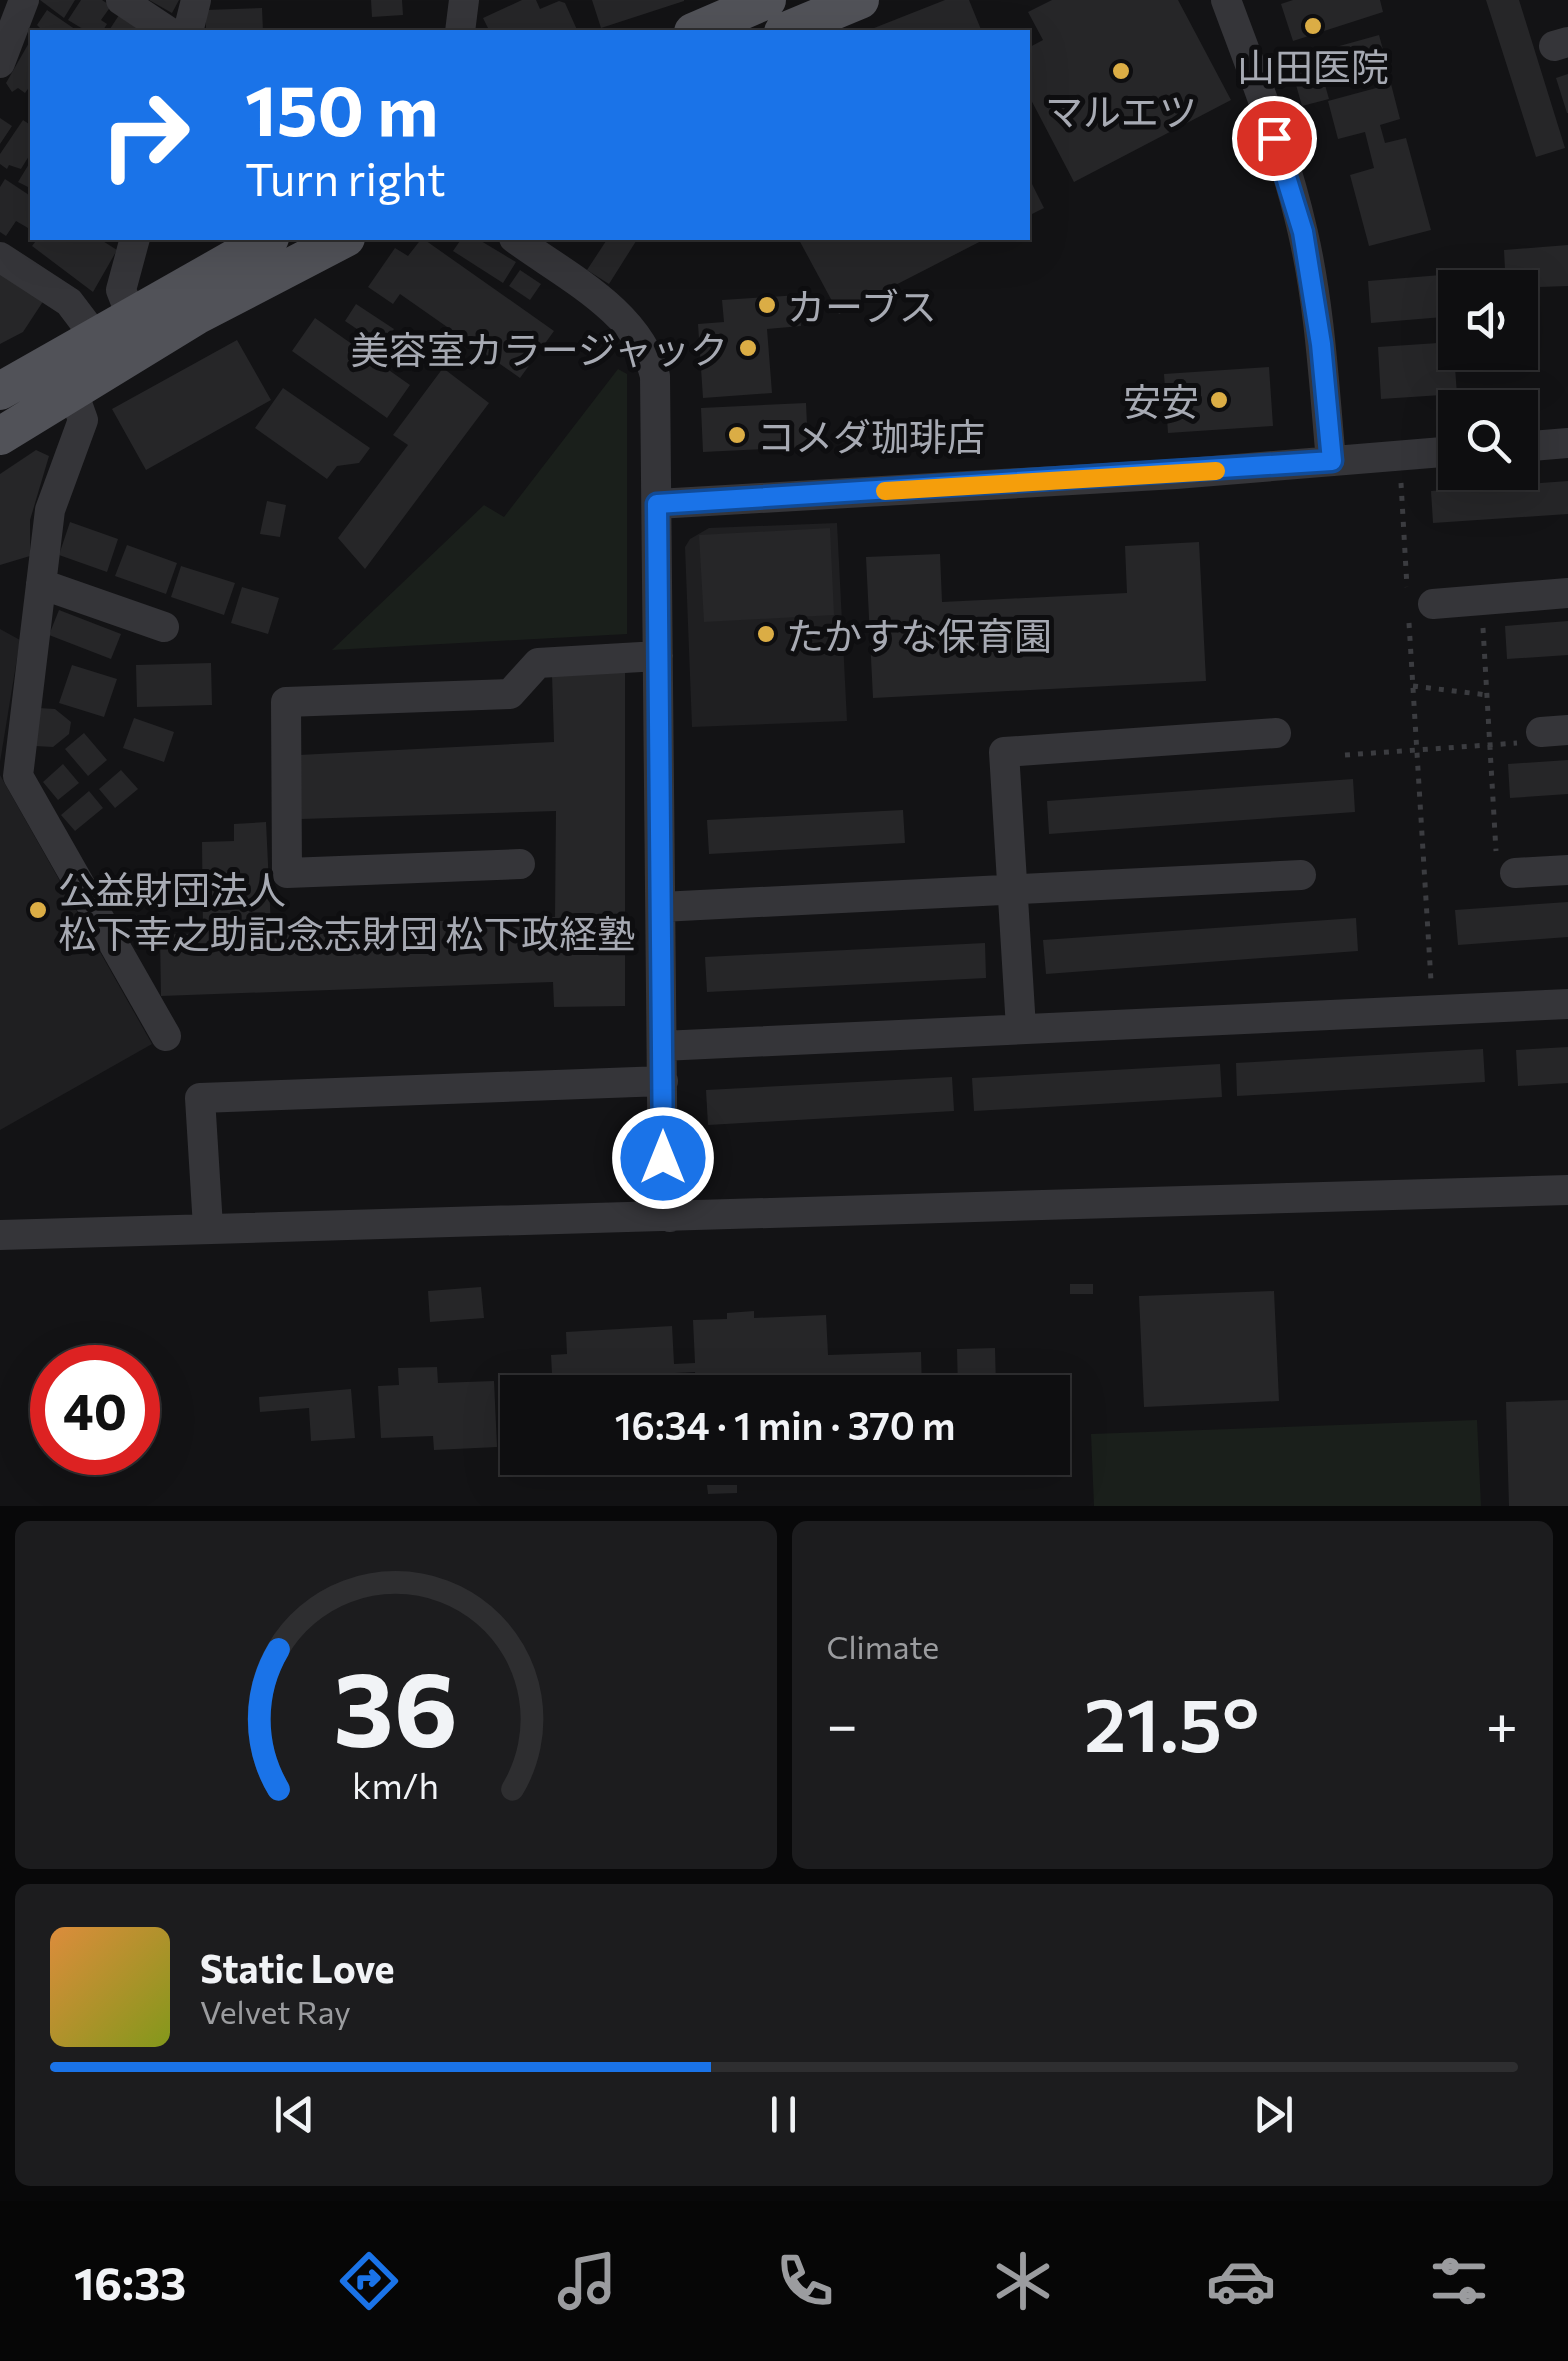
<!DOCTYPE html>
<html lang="en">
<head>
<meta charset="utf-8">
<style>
  :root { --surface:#0e0e10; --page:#1c1c1e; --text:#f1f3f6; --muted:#9b9c9f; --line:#2e2e30; --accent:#1a73e8 }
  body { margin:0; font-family:Commissioner,"Noto Sans JP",sans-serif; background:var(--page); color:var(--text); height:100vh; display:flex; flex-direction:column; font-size:38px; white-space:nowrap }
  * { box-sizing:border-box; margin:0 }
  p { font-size:32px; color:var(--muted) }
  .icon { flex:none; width:55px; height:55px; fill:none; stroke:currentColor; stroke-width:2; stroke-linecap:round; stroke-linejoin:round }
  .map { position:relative; height:1506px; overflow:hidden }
  .side { display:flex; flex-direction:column; gap:15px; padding:15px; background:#080809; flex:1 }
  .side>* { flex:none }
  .guide { position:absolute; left:30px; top:30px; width:1000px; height:210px; border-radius:0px; box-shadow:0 10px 40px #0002,0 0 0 2px var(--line); background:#1a73e8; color:#fff; overflow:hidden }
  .buttons { position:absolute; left:1438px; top:270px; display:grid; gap:20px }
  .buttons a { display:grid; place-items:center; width:100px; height:100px; border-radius:0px; background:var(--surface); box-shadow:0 10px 40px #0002,0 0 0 2px var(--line); font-size:50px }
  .speed { position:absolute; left:30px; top:1345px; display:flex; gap:20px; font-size:50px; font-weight:700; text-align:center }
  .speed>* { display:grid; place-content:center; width:130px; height:130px; border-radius:50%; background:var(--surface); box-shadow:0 10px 40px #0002,0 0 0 2px var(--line); line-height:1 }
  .speed .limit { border:15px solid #d22; background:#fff; color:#111 }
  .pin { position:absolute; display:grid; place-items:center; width:85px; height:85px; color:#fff; margin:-42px; border:5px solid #fff; border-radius:50%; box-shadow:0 2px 10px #0007 }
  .me { position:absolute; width:110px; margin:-55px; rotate:0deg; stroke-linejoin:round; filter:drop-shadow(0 0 8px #0008) }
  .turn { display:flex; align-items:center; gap:35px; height:210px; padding:0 50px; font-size:45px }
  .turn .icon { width:130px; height:130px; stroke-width:2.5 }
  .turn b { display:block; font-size:70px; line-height:85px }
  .big { font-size:75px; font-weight:600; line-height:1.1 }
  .side .card { flex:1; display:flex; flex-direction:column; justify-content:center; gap:15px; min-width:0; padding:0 35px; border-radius:15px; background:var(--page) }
  .side .dial { align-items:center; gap:0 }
  .dial svg { height:260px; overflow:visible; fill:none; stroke:var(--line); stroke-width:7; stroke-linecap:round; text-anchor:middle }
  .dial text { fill:var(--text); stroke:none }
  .song { display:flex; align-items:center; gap:30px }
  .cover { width:120px; height:120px; border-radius:15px; background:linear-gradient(135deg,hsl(30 70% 55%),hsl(70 70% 35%)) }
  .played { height:10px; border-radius:5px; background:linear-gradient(90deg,var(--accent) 45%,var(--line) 45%) }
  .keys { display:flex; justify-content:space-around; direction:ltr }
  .heat { display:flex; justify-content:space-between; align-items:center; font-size:55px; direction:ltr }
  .side .tiles { flex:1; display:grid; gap:15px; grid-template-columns:1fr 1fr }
  .card:last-child { grid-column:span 2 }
  .trip { position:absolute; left:500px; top:1375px; width:570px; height:100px; border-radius:0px; background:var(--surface); box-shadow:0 10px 40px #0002,0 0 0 2px var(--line); font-weight:600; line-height:100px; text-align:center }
  .tab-bar { display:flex; height:160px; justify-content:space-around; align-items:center; background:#060606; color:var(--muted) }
  .tab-bar .icon { width:70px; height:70px }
  .tab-bar .current { color:var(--accent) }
  .tab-bar b { font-size:45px; color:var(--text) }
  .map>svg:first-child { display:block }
  .built { fill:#1f1f21 }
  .green { fill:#1a1f1b }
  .building { fill:#262628 }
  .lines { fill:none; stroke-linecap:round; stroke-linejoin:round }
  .path { stroke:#3b3c40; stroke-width:5; stroke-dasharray:5 8; stroke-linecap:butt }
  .minor { stroke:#353539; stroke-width:30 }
  .major { stroke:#515258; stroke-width:38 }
  .route-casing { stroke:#114b97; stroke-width:25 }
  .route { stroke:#1a73e8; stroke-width:18 }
  .slow { stroke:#f59e0b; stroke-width:18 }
  .poi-dot { fill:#dbad45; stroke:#0e0e10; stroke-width:4 }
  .labels { text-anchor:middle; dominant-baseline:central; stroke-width:10; stroke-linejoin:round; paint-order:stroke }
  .poi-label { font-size:38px; fill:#a7aab3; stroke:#0e0e10; text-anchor:start }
</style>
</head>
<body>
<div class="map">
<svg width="1568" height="1506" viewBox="0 0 1568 1506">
  <rect width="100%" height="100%" fill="#131315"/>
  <path class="built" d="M 837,523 L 847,721 L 692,727 L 685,547 L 690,539 L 709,528 Z
    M 0,629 L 20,640 L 0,762 Z
    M 0,775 L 152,1044 L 0,1130 Z"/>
  <path class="green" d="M 618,369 L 627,374 L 627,634 L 332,650 L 484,505 L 504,517 Z
    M 1477,1420 L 1481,1506 L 1094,1506 L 1091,1434 Z"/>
  <path class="building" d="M 40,0 L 75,0 L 64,18 Z
    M 81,0 L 102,0 L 111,6 L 101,20 L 107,24 L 102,32 L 88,32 L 68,20 Z
    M 149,0 L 179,0 L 172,13 Z
    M 371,0 L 402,0 L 403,15 L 372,17 Z
    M 522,0 L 536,0 L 540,9 L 559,1 L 565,3 L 578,32 L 490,32 L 483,18 Z
    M 592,0 L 684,0 L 684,1 L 601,28 Z
    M 945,0 L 969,0 L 982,32 L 864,32 Z
    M 1052,0 L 1178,0 L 1231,100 L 1074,182 L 1028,94 L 1028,48 L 1043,40 L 1028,12 Z
    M 1293,0 L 1380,0 L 1383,12 L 1293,41 L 1281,4 Z
    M 1486,0 L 1519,0 L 1565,148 L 1536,157 Z
    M 262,8 L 263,32 L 206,32 L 206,10 Z
    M 47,10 L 79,32 L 44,32 L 37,25 Z
    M 121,12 L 142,26 L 138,32 L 108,32 Z
    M 1379,35 L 1388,68 L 1325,85 L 1329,99 L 1302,106 L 1289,60 Z
    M 30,41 L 32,83 L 25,93 L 18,88 L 12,92 L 6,83 Z
    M 1568,74 L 1568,113 L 1567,113 L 1556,78 Z
    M 1391,84 L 1400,119 L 1380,125 L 1385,143 L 1406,138 L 1431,230 L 1369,246 L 1350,175 L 1374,168 L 1365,132 L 1338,139 L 1328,101 Z
    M 0,118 L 12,126 L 0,144 Z
    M 23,120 L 32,126 L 32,151 L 21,169 L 9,165 L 7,169 L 0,164 L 0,154 Z
    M 32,159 L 32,189 L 18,182 Z
    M 1028,176 L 1044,208 L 1028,216 Z
    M 5,179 L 32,197 L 32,222 L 28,228 L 16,221 L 6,236 L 0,232 L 0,187 Z
    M 38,238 L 98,238 L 117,250 L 93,292 L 32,246 Z
    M 422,238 L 554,331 L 520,378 L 400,294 L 393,304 L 368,287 L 395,248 L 408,256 Z
    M 462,238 L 476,238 L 516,262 L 503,283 L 453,251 Z
    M 608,238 L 638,238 L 609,284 L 587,270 Z
    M 798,238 L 987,238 L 839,314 Z
    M 1568,245 L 1568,286 L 1506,288 L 1504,250 Z
    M 520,270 L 541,284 L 530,300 L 509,286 Z
    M 1502,270 L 1503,288 L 1455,288 L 1455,316 L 1371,323 L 1368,281 Z
    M 0,272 L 44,300 L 23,332 L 0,344 Z
    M 799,295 L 801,326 L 767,329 L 772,393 L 703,398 L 698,324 L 724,322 L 722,300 Z
    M 356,304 L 394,329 L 382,346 L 345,321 Z
    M 315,318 L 410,385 L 387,418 L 292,351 Z
    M 237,340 L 271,400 L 146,470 L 112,409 Z
    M 1453,342 L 1457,394 L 1381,399 L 1378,347 Z
    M 1269,367 L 1273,426 L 1168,433 L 1164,374 Z
    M 443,368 L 489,403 L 365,569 L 338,538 L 408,445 L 393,435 Z
    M 283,388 L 370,448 L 359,463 L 337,466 L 327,479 L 255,428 Z
    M 806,403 L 808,447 L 703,452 L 701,408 Z
    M 36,450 L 49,456 L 30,520 L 30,556 L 0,565 L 0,474 Z
    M 1568,481 L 1568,514 L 1433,523 L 1431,491 Z
    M 267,501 L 286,505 L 280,537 L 260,534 Z
    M 70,522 L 118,539 L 107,572 L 59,555 Z
    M 830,528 L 834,615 L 704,622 L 699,535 Z
    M 1199,542 L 1206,681 L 873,698 L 866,557 L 940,554 L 942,602 L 1127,593 L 1125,546 Z
    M 127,545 L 177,563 L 166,594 L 115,576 Z
    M 181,566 L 235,583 L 224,615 L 171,597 Z
    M 242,587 L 279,598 L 268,634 L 231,623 Z
    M 59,610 L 121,634 L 111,659 L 49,635 Z
    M 1568,621 L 1568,655 L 1507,659 L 1505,626 Z
    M 211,663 L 212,705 L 137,707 L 136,665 Z
    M 72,665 L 117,679 L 104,717 L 59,703 Z
    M 625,672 L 625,1006 L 554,1007 L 553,982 L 161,996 L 160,935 L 203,933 L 202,842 L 234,841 L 234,824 L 266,822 L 271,927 L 555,917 L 556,811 L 301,819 L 299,755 L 554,742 L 552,674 Z
    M 38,708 L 55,709 L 71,722 L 69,734 L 53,747 L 35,746 Z
    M 134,718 L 174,732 L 164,762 L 123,748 Z
    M 84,733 L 107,760 L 88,776 L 65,749 Z
    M 1568,760 L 1568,794 L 1510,798 L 1508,764 Z
    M 63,764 L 79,783 L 58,800 L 43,782 Z
    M 121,770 L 138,789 L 115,808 L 99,789 Z
    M 1353,779 L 1355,812 L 1049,834 L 1047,801 Z
    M 89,791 L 103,808 L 75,831 L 61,815 Z
    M 903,810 L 905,843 L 709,854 L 707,820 Z
    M 1568,902 L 1568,937 L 1458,945 L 1455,910 Z
    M 1356,918 L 1358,951 L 1046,974 L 1043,940 Z
    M 985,943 L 986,978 L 707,992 L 705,957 Z
    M 1568,1047 L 1568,1083 L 1518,1086 L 1516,1050 Z
    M 1483,1049 L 1485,1082 L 1237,1096 L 1236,1063 Z
    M 1220,1064 L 1222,1097 L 974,1111 L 972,1078 Z
    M 952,1077 L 954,1111 L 708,1125 L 706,1090 Z
    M 1070,1284 L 1093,1284 L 1093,1294 L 1070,1294 Z
    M 481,1287 L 484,1318 L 430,1322 L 428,1291 Z
    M 1274,1291 L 1279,1401 L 1144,1407 L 1139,1296 Z
    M 754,1311 L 754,1318 L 826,1315 L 828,1355 L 921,1352 L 922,1392 L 696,1392 L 695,1372 L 675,1373 L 676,1392 L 553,1392 L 551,1355 L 567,1354 L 566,1332 L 672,1326 L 674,1364 L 695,1363 L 693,1320 L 727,1319 L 727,1313 Z
    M 995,1348 L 996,1388 L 958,1389 L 957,1349 Z
    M 437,1367 L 438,1383 L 494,1381 L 497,1447 L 434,1450 L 433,1436 L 381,1438 L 378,1386 L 399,1385 L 398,1368 Z
    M 351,1389 L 355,1438 L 311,1441 L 309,1408 L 260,1412 L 259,1397 Z
    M 1568,1400 L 1568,1506 L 1509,1506 L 1506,1402 Z
    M 707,1485 L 737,1485 L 737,1493 L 708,1494 Z"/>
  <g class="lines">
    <path class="path" d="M 1401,483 L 1407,587
      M 1409,623 L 1431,981
      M 1483,628 L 1496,851
      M 1413,686 L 1487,695
      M 1345,755 L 1517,743"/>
    <path class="minor" d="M 121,0 L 169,32
      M 1226,0 C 1254,76 1285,153 1303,233 C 1320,307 1324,385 1331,461
      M 188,32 L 196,0
      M 460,32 L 464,0
      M 1554,46 L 1568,42
      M 0,63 L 24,0
      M 514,238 C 564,275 639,311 655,376 L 663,1196 L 670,1217
      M 0,257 L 69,302 L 94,335
      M 130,313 L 121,290 L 135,238
      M 73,392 L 83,420 L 50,510 L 18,776 L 166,1036
      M 1520,447 L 1568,443
      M 657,504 L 1176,474 L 1455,451
      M 41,584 L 164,627
      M 1433,604 L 1568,593
      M 1541,732 L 1568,730
      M 520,864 L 287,873 L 286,702 L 510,694 L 538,663 L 658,656
      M 1515,873 L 1568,870
      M 661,907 L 1301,875
      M 1021,1028 L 1004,752 L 1276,733
      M 662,1046 L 1568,1004
      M 208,1227 L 200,1098 L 663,1081
      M 0,1235 L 1568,1190"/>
    <path class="major" d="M 693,32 L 767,0
      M 783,32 L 860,0
      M 0,391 L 270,238
      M 0,436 L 196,316 L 346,238"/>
  </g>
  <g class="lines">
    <defs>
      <path id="route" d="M 663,1158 L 657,504 L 1332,461 L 1321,344 L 1303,232 L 1274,138"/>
    </defs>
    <use href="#route" class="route-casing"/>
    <use href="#route" class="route"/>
    <path class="slow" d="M 885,491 L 1216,471"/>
  </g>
  <g class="poi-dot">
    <circle cx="1313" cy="26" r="10"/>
    <circle cx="1121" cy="71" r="10"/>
    <circle cx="767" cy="305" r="10"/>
    <circle cx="748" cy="348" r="10"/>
    <circle cx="1219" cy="400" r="10"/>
    <circle cx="737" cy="435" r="10"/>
    <circle cx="766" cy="634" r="10"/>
    <circle cx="38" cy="910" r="10"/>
  </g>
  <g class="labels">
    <g class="poi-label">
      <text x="1313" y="65" text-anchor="middle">山田医院</text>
      <text x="1121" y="110" text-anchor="middle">マルエツ</text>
      <text x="787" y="305">カーブス</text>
      <text x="728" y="348" text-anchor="end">美容室カラージャック</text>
      <text x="1199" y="400" text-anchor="end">安安</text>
      <text x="757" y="435">コメダ珈琲店</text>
      <text x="786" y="634">たかすな保育園</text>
      <text x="58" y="888">公益財団法人<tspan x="58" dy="44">松下幸之助記念志財団 松下政経塾</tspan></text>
    </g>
  </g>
</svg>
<div class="buttons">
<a><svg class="icon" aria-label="sound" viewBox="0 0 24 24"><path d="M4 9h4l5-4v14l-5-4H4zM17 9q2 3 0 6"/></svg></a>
<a><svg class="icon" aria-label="search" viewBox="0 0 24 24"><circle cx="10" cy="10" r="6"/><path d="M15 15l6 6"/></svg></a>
</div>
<div class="speed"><div class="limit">40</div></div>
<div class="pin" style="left:1274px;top:138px;background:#d93025"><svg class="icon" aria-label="arrive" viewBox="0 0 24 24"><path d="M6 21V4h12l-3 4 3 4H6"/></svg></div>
<svg class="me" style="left:663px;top:1158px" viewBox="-20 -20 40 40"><circle r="17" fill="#1a73e8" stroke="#fff" stroke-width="3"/><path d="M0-11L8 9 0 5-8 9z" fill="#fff"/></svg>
<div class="trip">16:34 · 1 min · 370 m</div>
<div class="guide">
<div class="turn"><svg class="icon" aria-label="right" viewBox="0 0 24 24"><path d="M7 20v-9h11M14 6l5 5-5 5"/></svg><div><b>150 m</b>Turn right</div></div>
</div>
</div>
<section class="side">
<div class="tiles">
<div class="card dial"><svg viewBox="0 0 100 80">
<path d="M14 69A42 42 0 1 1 86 69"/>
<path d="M14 69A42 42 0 0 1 14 26" stroke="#1a73e8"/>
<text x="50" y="56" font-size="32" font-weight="700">36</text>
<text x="50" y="72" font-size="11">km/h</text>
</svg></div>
<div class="card"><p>Climate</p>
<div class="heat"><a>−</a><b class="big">21.5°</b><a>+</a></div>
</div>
<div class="card">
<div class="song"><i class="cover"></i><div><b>Static Love</b><p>Velvet Ray</p></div></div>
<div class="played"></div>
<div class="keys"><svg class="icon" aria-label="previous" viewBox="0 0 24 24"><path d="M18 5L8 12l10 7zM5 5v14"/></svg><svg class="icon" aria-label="pause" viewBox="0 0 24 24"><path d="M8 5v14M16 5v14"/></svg><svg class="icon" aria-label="next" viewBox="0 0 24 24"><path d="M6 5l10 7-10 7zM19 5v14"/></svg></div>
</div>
</div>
</section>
<nav class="tab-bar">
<b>16:33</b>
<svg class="icon current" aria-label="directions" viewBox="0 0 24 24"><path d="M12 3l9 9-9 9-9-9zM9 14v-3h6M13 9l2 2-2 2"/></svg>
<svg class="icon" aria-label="music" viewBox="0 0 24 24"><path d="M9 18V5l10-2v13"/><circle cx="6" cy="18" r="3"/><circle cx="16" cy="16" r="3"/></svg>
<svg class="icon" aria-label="phone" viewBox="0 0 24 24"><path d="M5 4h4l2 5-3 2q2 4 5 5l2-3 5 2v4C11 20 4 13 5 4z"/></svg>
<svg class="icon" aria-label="climate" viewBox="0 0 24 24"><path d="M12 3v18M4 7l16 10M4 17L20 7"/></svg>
<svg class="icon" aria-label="car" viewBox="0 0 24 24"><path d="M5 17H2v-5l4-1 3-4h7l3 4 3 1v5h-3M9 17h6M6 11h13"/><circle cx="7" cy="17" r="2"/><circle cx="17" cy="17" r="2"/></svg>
<svg class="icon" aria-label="filters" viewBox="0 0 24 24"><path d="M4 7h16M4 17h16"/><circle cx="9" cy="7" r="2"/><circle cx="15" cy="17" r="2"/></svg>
</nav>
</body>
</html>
